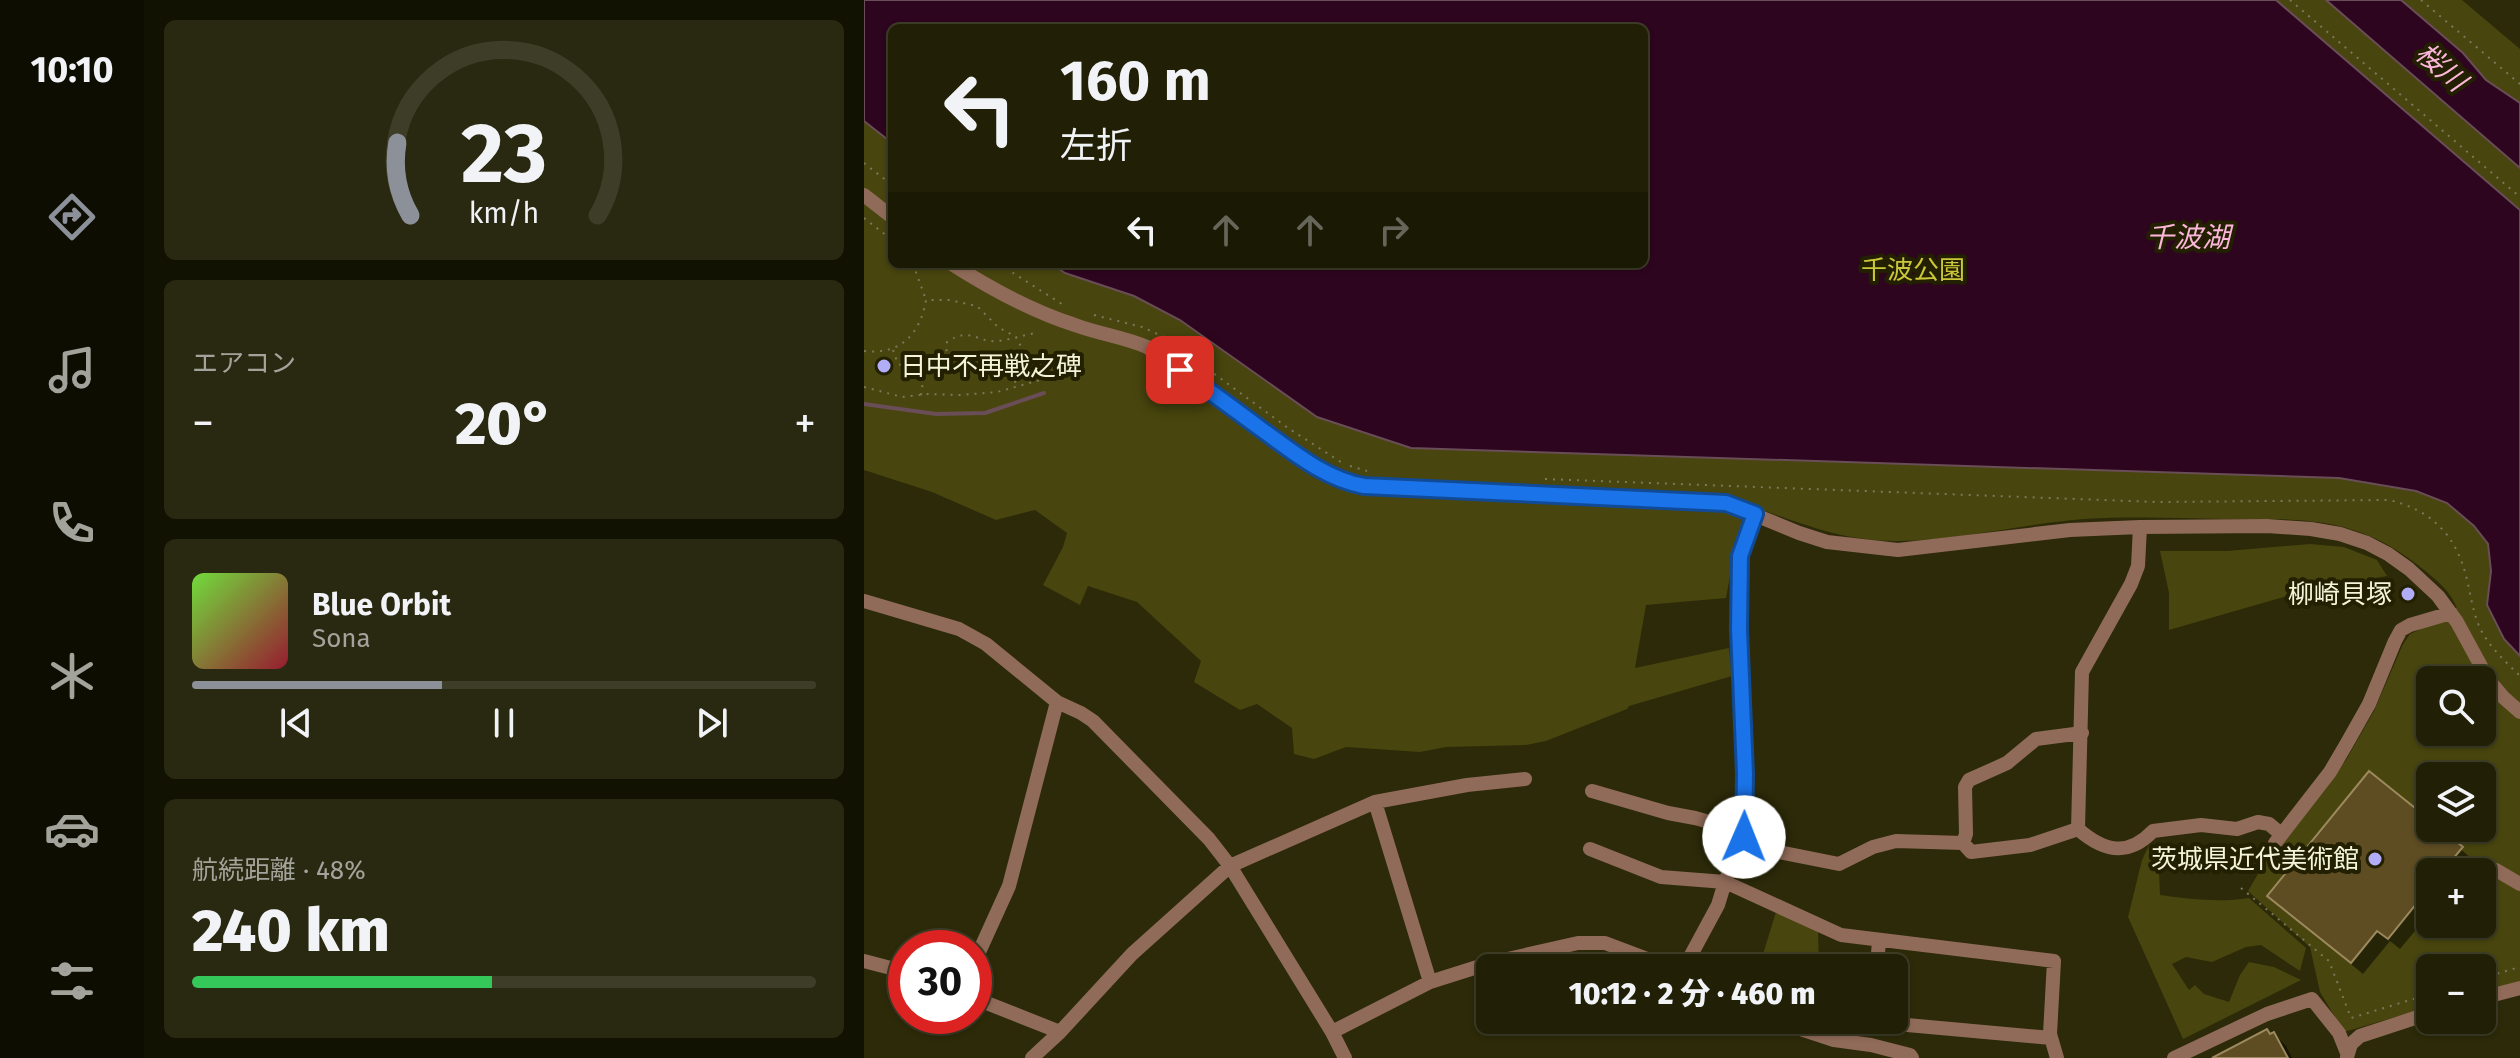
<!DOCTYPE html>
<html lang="ja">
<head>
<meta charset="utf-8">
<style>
  :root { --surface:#212006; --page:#292810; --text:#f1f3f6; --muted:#a2a39b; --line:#3e3e28; --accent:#8c9099 }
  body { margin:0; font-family:"Fira Sans","Noto Sans JP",sans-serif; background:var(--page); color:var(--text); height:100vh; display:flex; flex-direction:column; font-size:30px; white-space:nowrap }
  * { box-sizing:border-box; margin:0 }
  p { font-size:26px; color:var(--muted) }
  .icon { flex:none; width:44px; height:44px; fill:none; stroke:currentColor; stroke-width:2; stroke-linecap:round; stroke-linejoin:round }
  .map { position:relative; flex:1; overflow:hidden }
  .details { display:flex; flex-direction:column; gap:20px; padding:20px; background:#121203; width:720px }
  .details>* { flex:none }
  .hud { position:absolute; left:24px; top:24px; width:760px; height:244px; border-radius:12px; box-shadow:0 2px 6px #0004,0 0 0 2px var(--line); background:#212006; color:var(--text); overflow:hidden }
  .buttons { position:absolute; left:1552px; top:666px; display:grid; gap:16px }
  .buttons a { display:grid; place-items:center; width:80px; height:80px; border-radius:12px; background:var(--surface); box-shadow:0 2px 6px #0004,0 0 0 2px var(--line); font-size:40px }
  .speed { position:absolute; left:24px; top:930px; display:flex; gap:16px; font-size:40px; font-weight:700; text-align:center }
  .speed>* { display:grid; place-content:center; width:104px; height:104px; border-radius:50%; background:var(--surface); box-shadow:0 2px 6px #0004,0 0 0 2px var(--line); line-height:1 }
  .speed .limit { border:12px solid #d22; background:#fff; color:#111 }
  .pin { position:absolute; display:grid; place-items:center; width:68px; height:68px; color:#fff; margin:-34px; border-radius:16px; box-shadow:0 4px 12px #0006 }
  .me { position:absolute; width:88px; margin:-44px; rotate:1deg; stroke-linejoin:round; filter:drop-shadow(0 0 6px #0008) }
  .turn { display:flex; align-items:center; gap:28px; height:168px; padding:0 40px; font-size:36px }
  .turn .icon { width:104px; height:104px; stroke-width:2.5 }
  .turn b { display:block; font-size:56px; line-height:68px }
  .lanes { display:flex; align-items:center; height:76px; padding:0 40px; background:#0003; justify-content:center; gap:40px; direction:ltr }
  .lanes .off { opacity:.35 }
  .big { font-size:60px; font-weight:800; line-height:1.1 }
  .details .tile { flex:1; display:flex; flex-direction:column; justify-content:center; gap:12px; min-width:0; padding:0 28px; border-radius:12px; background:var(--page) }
  .details .dial { align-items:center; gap:0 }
  .dial svg { height:208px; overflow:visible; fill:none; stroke:var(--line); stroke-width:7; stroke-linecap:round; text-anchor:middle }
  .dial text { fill:var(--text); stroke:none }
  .song { display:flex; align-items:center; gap:24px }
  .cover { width:96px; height:96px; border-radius:12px; background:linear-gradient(135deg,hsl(100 70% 55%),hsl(350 70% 35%)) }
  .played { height:8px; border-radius:4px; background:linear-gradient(90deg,var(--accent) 40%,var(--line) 40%) }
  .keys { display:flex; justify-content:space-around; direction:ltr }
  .heat { display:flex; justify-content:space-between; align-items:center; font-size:44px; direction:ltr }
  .charge { height:12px; border-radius:6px; background:linear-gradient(90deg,#34c759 48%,var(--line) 0) }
  .trip { position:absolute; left:612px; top:954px; width:432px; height:80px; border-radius:12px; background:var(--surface); box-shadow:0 2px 6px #0004,0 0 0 2px var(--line); font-weight:800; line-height:80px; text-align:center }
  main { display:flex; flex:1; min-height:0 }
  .dock { display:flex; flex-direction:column; width:144px; justify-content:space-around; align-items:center; background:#0d0d02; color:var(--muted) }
  .dock .icon { width:56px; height:56px }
  .dock .selected { color:var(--accent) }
  .dock b { font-size:36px; color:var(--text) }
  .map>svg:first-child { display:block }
  .green { fill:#48450e; fill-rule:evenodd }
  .water { fill:#2d051e; stroke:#694d57; stroke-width:2 }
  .shadow { fill:#0007 }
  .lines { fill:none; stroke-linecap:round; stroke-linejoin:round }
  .stream { stroke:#694d57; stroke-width:4 }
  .building { fill:#5e4c22; stroke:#9c895d; stroke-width:2 }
  .path { stroke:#7a795a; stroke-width:2; stroke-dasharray:2 6; stroke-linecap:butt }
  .minor { stroke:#916b59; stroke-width:14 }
  .route-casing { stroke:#114b97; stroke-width:20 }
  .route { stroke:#1a73e8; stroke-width:14 }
  .poi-dot { fill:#b2adf9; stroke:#222000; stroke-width:3 }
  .labels { text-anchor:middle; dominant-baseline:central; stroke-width:8; stroke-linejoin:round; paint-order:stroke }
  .park-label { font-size:26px; fill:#ccc63a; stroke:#222000 }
  .poi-label { font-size:26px; fill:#f4f4db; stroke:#222000; text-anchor:end }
  .water-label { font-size:28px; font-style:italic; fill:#fbb6da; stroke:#222000 }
</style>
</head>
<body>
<main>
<nav class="dock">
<b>10:10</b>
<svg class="icon selected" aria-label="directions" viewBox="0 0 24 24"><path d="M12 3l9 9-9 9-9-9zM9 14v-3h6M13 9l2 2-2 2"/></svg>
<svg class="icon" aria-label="music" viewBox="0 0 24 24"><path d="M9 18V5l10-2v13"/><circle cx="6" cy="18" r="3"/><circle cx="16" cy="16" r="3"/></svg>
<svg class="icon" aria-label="phone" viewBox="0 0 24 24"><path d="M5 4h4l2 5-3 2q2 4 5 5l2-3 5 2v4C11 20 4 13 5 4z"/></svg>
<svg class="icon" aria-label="climate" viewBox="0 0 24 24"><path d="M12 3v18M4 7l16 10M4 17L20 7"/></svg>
<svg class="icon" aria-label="car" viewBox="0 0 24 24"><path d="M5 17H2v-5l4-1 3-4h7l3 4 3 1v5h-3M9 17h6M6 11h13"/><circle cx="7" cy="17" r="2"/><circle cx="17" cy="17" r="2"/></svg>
<svg class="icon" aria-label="filters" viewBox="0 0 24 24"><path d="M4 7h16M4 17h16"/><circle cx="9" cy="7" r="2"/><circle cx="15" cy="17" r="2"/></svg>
</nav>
<section class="details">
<div class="tile dial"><svg viewBox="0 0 100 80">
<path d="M14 69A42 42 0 1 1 86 69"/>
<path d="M14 69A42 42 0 0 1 9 41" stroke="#8c9099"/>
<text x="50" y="56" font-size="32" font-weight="700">23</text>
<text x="50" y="72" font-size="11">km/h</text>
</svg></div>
<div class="tile"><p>エアコン</p>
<div class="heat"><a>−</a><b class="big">20°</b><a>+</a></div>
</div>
<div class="tile">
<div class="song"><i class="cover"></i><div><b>Blue Orbit</b><p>Sona</p></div></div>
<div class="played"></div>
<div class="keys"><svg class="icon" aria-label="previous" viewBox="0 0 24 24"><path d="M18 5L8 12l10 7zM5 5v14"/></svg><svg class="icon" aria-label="pause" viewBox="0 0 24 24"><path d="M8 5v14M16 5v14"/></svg><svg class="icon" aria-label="next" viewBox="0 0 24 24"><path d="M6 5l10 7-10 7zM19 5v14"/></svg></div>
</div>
<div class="tile"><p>航続距離 · 48%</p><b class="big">240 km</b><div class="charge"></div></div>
</section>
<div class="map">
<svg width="1656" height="1058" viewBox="0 0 1656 1058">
  <rect width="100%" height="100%" fill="#2c2a08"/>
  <path class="green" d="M 0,0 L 1598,0 L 1656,49 L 1656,981 L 1618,992 L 1618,968 L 1566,968 L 1566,1007 L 1480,1032 L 1456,992 L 1446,947 L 1384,891 L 1408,850 L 1482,760 L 1510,711 L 1539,644 L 1546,634 L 1594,612 C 1589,592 1570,578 1555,566 C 1491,515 1437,519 1360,519 C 1314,518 1267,516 1220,519 C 1158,524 1096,540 1034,541 C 980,542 936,523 887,506 L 873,538 L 862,598 L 782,605 L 771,668 L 865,648 L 868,676 L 765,706 L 763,709 L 682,741 L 662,745 L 582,747 L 556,752 L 482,747 L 450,759 L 430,754 L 428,728 L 393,704 L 376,710 L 330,682 L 337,661 L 273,602 L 224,586 L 216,605 L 179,585 L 199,547 L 203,533 L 171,510 L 132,520 L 68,492 L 0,470 ZM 28,28 L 780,28 L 780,264 L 28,264 ZM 1566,680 L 1618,680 L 1618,732 L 1566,732 ZM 1566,776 L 1618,776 L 1618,828 L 1566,828 ZM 1566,872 L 1618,872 L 1618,924 L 1566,924 Z
    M 1446,544 L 1480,547 L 1513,560 L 1523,576 L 1451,588 L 1305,630 L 1305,593 L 1296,551 L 1363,551 Z
    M 1285,845 L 1294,846 L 1296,895 C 1326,899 1355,903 1385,898 L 1442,948 L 1436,971 L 1397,945 L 1382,947 L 1348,962 L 1322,957 L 1308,964 L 1325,990 L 1331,985 L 1340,994 L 1365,1002 L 1376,975 L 1385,962 L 1410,967 L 1437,980 L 1319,1039 L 1264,917 L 1278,860 Z
    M 912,912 L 954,931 L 955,966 L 949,968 L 916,968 L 899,954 Z"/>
  <path class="water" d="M 0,0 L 1412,0 L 1656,210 L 1656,656 L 1640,639 L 1623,605 L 1627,571 L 1624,544 L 1610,526 L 1583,503 L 1552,491 L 1475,478 L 547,448 L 453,417 L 316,320 L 270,296 L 201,273 L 188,264 L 780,264 L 780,28 L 28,28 L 28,143 L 0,121 Z
    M 1462,0 L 1537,0 L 1599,53 L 1622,80 L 1656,103 L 1656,168 Z"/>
  <path class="shadow" d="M 1566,823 L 1566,828 L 1573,828 L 1609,860 L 1599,872 L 1566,872 L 1566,913 L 1536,949 L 1526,941 L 1499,974 L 1417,907 Z
    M 1410,1034 L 1422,1046 L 1428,1058 L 1352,1058 Z"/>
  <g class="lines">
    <path class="stream" d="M 0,404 L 72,414 L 121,413 L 180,393"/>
  </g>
  <path class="building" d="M 1505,771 L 1566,820 L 1566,828 L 1576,828 L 1599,847 L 1578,872 L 1566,872 L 1566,887 L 1524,939 L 1513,931 L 1487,963 L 1403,896 Z
    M 1403,1029 L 1406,1034 L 1410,1032 L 1424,1058 L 1348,1058 Z"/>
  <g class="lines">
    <path class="path" d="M 1426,0 L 1656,197
      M 1557,0 L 1656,84
      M 0,163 L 28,185
      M 0,218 L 28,240
      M 49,264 L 62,300
      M 135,264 L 201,306
      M 230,315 L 278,327 L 300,337 L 424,428 L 480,464
      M 29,350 L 34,364 L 60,373 L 75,372 L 82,359 L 83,342 C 107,326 113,343 133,341 C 146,340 159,335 172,333
      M 0,351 C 36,355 56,335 62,300 L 85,300 L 113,306 L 134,327 L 152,337 L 161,354 L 149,388
      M 0,387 L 38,397 L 64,394 L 96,395 L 133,392 L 191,376
      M 57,395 L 60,374
      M 486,466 L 503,471
      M 681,479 L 1292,502 L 1525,500 C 1568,510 1593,536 1603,580 C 1607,596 1609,613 1616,628 C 1625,647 1641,661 1656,676
      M 1377,888 L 1465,961 L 1487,1018 L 1566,994
      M 1618,978 L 1656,967"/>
    <path class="minor" d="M 0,195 L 28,217
      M 88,264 C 127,289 167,311 211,325 C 235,334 260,337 283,347 C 319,372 354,397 389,423 C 423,447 458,478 500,486 L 862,503 L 935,533 L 963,542 L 1034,550 L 1206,530 L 1276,527 L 1403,526 L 1447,529 L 1476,534 L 1503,543 L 1524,554 L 1545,569 L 1574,596 L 1593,622 L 1624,679 L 1639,697 L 1656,712
      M 1276,527 L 1274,566 L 1267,584 L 1218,672 L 1214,829 C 1240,852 1264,857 1289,831 L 1337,825 L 1373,829 L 1394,822 L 1405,824 L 1417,834
      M 0,601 L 95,629 L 122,644 L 193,702 L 217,713 L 229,721 L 345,839 L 366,866 L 468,1032 L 481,1058
      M 728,791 L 804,813 L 831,818 L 867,828 L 900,849 L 975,864 L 1009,847 L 1032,841 L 1099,843 L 1107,852 L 1166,845 L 1214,829
      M 511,802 L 566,982
      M 1099,843 L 1102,834 L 1101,787 L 1105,780 L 1143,763 L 1172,739 L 1218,733
      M 1411,843 L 1466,772 L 1483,743 L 1505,704 L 1531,641 L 1537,630 L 1546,625 L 1587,613
      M 726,849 L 797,877 L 861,882 L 977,935 L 1190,961 L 1186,1034 L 1193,1058
      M 1632,870 L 1656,884
      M 0,961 L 42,972
      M 110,963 L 145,886 L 193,702
      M 820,968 L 854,905 L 861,882 L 880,837 L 881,774 L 875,629 L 876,556 L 891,514
      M 1013,968 L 1015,940
      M 110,998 L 196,1032
      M 1618,998 L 1656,988
      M 909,1020 L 970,1040 L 1007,1045 L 1046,1055 L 1048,1058
      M 1010,1020 L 1010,1022 L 1187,1038
      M 468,1032 L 566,982 L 626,963 L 714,943 L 741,943 L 807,968
      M 1483,1057 L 1487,1044 L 1496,1036 L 1566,1013
      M 168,1058 L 196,1032 L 268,954 L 366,866 L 511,802 L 603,785 L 661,779
      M 1310,1058 L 1403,1014 L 1448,999 L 1475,1033 L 1483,1053"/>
  </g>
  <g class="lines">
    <defs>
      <path id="route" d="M 316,370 C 343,389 370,409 397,429 C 429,452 461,479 500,486 L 862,503 L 891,514 L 876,556 L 875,629 L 881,774 L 880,837"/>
    </defs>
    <use href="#route" class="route-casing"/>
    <use href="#route" class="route"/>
  </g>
  <g class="poi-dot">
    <circle cx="20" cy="366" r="8"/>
    <circle cx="1544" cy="594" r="8"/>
    <circle cx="1511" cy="859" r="8"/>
  </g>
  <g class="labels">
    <g class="park-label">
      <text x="1049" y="270">千波公園</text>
    </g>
    <g class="poi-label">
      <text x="36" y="366" text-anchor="start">日中不再戦之碑</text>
      <text x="1528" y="594">柳崎貝塚</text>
      <text x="1495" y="859">茨城県近代美術館</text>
    </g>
    <g class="water-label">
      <text transform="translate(1577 67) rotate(41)">桜川</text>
      <text x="1324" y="237">千波湖</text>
    </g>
  </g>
</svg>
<div class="buttons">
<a><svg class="icon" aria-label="search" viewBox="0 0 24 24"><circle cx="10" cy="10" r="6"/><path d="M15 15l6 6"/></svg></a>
<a><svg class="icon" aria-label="layers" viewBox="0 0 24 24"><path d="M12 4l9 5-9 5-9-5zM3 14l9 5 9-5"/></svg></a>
<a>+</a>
<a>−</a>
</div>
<div class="speed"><div class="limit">30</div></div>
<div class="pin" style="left:316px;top:370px;background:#d93025"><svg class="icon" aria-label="arrive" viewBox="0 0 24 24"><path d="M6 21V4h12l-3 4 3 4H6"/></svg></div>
<svg class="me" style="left:880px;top:837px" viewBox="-20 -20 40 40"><circle r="19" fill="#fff"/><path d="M0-13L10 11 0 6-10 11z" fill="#1a73e8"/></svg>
<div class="trip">10:12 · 2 分 · 460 m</div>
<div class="hud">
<div class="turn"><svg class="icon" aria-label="left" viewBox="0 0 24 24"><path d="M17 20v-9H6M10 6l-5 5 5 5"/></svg><div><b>160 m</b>左折</div></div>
<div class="lanes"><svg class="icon" aria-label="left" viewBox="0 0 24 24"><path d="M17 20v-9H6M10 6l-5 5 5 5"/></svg><svg class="icon off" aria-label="ahead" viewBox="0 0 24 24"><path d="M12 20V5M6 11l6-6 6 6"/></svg><svg class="icon off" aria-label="ahead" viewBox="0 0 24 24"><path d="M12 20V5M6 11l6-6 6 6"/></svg><svg class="icon off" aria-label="right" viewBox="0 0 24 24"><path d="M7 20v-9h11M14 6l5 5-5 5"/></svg></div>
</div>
</div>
</main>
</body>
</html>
